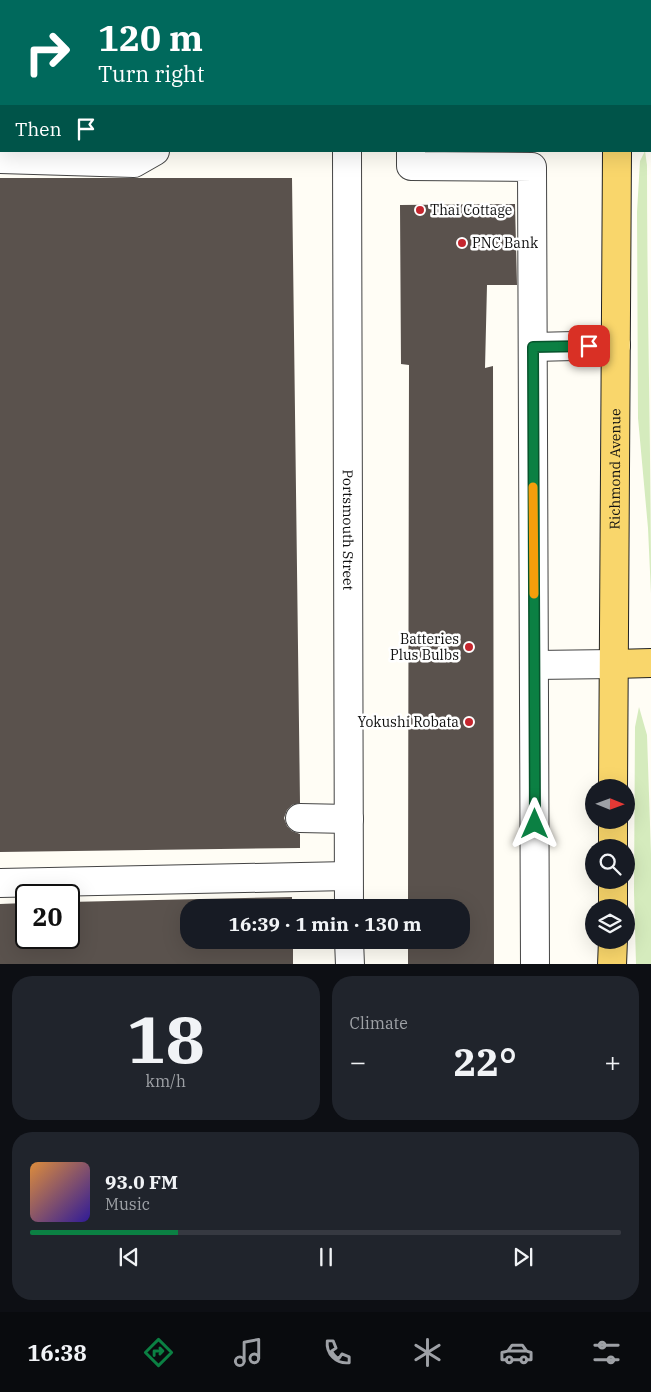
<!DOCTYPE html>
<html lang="en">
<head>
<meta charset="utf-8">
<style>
  :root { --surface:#171b24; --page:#20242c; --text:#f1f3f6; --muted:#9ea1a6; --line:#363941; --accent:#0b8043 }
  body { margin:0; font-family:"IBM Plex Serif",serif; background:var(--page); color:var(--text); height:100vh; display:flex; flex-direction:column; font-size:19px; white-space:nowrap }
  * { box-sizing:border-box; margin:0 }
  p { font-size:16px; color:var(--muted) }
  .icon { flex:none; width:28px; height:28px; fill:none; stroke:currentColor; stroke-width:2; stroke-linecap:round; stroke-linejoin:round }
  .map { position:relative; height:964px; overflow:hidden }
  .details { display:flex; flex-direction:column; gap:12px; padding:12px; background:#0d0f14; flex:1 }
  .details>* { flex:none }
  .top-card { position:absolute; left:0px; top:0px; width:651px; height:152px; box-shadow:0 5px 20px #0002; background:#00695c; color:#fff; overflow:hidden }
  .needle { width:32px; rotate:91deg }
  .controls { position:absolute; left:585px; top:779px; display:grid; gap:10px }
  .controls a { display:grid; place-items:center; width:50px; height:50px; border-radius:50%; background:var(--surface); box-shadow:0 5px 20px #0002; font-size:25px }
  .speed { position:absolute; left:15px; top:884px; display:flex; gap:10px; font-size:25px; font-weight:700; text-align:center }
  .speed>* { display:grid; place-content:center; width:65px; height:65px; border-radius:50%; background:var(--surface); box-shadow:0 5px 20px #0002; line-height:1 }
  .speed .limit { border:2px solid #111; border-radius:8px; background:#fff; color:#111 }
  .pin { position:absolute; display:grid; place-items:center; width:42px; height:42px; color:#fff; margin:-21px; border-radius:10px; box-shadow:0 2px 8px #0006 }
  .me { position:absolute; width:55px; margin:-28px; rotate:0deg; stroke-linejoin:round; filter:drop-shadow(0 0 4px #0008) }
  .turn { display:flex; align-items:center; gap:18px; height:105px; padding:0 15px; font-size:22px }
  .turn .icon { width:65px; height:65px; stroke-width:2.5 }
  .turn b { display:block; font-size:35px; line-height:42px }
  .then { display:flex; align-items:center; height:48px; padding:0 15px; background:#0003; gap:10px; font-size:19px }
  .big { font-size:38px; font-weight:800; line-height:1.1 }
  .details .tile { flex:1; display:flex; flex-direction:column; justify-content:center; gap:8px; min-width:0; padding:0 18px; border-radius:20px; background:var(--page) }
  .details .dial { align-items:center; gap:0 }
  .dial b { font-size:65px; line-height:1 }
  .song { display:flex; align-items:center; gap:15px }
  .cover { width:60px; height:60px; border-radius:8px; background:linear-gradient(135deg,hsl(30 70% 55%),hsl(250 70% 35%)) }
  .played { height:5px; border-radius:2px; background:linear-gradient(90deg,var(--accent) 25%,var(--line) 25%) }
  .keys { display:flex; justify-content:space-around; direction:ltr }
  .heat { display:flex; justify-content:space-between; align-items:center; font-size:28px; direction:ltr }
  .details .tiles { flex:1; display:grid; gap:12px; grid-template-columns:1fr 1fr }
  .tile:last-child { grid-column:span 2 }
  .trip { position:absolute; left:180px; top:899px; width:290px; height:50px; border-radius:20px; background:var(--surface); box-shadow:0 5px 20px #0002; font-weight:800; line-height:50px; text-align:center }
  .menu { display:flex; height:80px; justify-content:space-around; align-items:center; background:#090b0e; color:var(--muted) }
  .menu .icon { width:35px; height:35px }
  .menu .current { color:var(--accent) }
  .menu b { font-size:22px; color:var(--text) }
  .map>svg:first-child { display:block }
  .green { fill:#d5ebbd }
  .building { fill:#5a524d }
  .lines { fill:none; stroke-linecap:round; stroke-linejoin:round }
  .minor-casing { stroke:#444; stroke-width:30 }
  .major-casing { stroke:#222; stroke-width:30 }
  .minor { stroke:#fff; stroke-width:28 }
  .major { stroke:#f9d66b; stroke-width:28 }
  .route-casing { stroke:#07532c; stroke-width:12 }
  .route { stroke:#0b8043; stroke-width:9 }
  .slow { stroke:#f59e0b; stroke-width:9 }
  .poi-dot { fill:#c4262e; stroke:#fff; stroke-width:2 }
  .labels { text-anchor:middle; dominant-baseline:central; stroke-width:5; stroke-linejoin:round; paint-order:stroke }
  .poi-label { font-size:14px; fill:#111; stroke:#fff; text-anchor:start }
  .street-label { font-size:14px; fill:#111; stroke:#fff }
</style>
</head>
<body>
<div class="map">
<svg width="651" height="965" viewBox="0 0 651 965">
  <rect width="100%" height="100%" fill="#fffdf5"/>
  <path class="green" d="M 645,151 L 647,165 C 647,308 651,451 651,594 L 648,528 L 638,418 L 637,212 L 640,161 Z
    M 639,707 L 647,735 L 651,854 L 651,965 L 636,964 L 634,892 L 635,727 Z"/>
  <path class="building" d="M 0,178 L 292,178 L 300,803 L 292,805 L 287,810 L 284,818 L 287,826 L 292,831 L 300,834 L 300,848 L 0,852 Z
    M 515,204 L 517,285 L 487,285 L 485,368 L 493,366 L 494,965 L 408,965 L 408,940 L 461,940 L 461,908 L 408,908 L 409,365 L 401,364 L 400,205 Z
    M 292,897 L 292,908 L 189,908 L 189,940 L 293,940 L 293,965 L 0,965 L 0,904 L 26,903 L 26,938 L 69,938 L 69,902 Z"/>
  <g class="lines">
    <defs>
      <g id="minor">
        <path d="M 150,0 L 151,1"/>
        <path d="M 535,1 L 535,0"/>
        <path id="s1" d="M 347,151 L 349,908"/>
        <path d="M 411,151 L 411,166 L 532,167 L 535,965"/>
        <path d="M 0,159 L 134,163 L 155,151"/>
        <path d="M 533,347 L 616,345"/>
        <path d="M 534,665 L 614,664"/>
        <path d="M 300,818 L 349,819"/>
        <path d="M 0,883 L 348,876"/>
        <path d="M 349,940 L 350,965"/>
      </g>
      <g id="major">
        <path d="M 616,1 L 616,0"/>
        <path d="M 650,61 L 651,61"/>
        <path d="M 0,62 L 1,62"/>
        <path d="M 650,96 L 651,96"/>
        <path d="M 0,98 L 1,98"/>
        <path d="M 614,664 L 651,663"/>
        <path id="s2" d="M 613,788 L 617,151"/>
        <path d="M 613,848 L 613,820"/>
        <path d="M 613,908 L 613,880"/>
        <path d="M 612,965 L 613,940"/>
      </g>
    </defs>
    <use href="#minor" class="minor-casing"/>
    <use href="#major" class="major-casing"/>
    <use href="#minor" class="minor"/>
    <use href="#major" class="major"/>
  </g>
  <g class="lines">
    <defs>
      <path id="route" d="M 535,824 L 533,347 L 589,346"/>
    </defs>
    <use href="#route" class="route-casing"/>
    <use href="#route" class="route"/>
    <path class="slow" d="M 533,487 L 534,594"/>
  </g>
  <g class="poi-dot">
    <circle cx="420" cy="210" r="5"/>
    <circle cx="462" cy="243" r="5"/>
    <circle cx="469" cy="647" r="5"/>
    <circle cx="469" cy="722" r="5"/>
  </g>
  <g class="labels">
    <g class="poi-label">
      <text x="430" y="210">Thai Cottage</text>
      <text x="472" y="243">PNC Bank</text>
      <text x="459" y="639" text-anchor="end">Batteries<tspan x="459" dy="16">Plus Bulbs</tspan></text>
      <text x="459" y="722" text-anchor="end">Yokushi Robata</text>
    </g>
    <g class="street-label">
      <text stroke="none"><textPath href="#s2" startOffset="319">Richmond Avenue</textPath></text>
      <text stroke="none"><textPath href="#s1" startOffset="379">Portsmouth Street</textPath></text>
    </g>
  </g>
</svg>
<div class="controls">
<a><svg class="needle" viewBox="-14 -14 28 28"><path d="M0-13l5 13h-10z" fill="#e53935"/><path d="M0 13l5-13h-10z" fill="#9ea1a6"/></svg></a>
<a><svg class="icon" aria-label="search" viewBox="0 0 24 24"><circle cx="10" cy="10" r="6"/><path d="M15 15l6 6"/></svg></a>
<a><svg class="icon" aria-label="layers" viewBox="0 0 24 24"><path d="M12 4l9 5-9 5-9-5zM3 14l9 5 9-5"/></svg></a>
</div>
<div class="speed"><div class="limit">20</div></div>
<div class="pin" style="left:589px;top:346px;background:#d93025"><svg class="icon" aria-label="arrive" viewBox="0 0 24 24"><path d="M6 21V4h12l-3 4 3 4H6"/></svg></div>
<svg class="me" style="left:535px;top:824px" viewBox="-20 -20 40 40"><path d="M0-17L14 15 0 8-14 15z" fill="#0b8043" stroke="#fff" stroke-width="4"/></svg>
<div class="trip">16:39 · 1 min · 130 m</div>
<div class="top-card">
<div class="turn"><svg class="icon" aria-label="right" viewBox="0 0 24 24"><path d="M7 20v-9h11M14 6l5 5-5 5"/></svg><div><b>120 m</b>Turn right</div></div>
<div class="then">Then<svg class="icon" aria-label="arrive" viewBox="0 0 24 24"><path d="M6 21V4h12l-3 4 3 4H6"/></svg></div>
</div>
</div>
<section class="details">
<div class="tiles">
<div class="tile dial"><b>18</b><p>km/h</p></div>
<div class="tile"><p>Climate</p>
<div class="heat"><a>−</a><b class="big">22°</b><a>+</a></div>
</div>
<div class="tile">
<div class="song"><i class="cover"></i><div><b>93.0 FM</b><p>Music</p></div></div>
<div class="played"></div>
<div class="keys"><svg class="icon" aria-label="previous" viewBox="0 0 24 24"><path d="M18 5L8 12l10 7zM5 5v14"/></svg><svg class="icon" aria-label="pause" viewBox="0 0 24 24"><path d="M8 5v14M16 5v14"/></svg><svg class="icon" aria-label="next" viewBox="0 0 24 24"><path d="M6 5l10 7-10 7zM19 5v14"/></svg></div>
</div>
</div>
</section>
<nav class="menu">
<b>16:38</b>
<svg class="icon current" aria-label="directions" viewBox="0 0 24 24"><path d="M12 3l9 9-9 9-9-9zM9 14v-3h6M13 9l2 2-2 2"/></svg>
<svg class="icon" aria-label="music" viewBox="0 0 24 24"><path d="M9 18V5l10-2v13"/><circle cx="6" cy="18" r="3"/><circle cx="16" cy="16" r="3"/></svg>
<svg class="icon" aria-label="phone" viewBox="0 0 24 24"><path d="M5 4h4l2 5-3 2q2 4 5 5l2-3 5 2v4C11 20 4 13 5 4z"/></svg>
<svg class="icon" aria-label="climate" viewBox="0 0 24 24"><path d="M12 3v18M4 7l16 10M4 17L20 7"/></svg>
<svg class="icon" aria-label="car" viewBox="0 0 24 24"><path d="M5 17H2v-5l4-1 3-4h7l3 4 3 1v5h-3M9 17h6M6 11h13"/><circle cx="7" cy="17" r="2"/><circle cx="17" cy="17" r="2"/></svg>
<svg class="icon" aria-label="filters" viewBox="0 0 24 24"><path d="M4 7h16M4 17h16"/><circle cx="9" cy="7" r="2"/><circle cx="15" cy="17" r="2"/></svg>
</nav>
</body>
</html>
